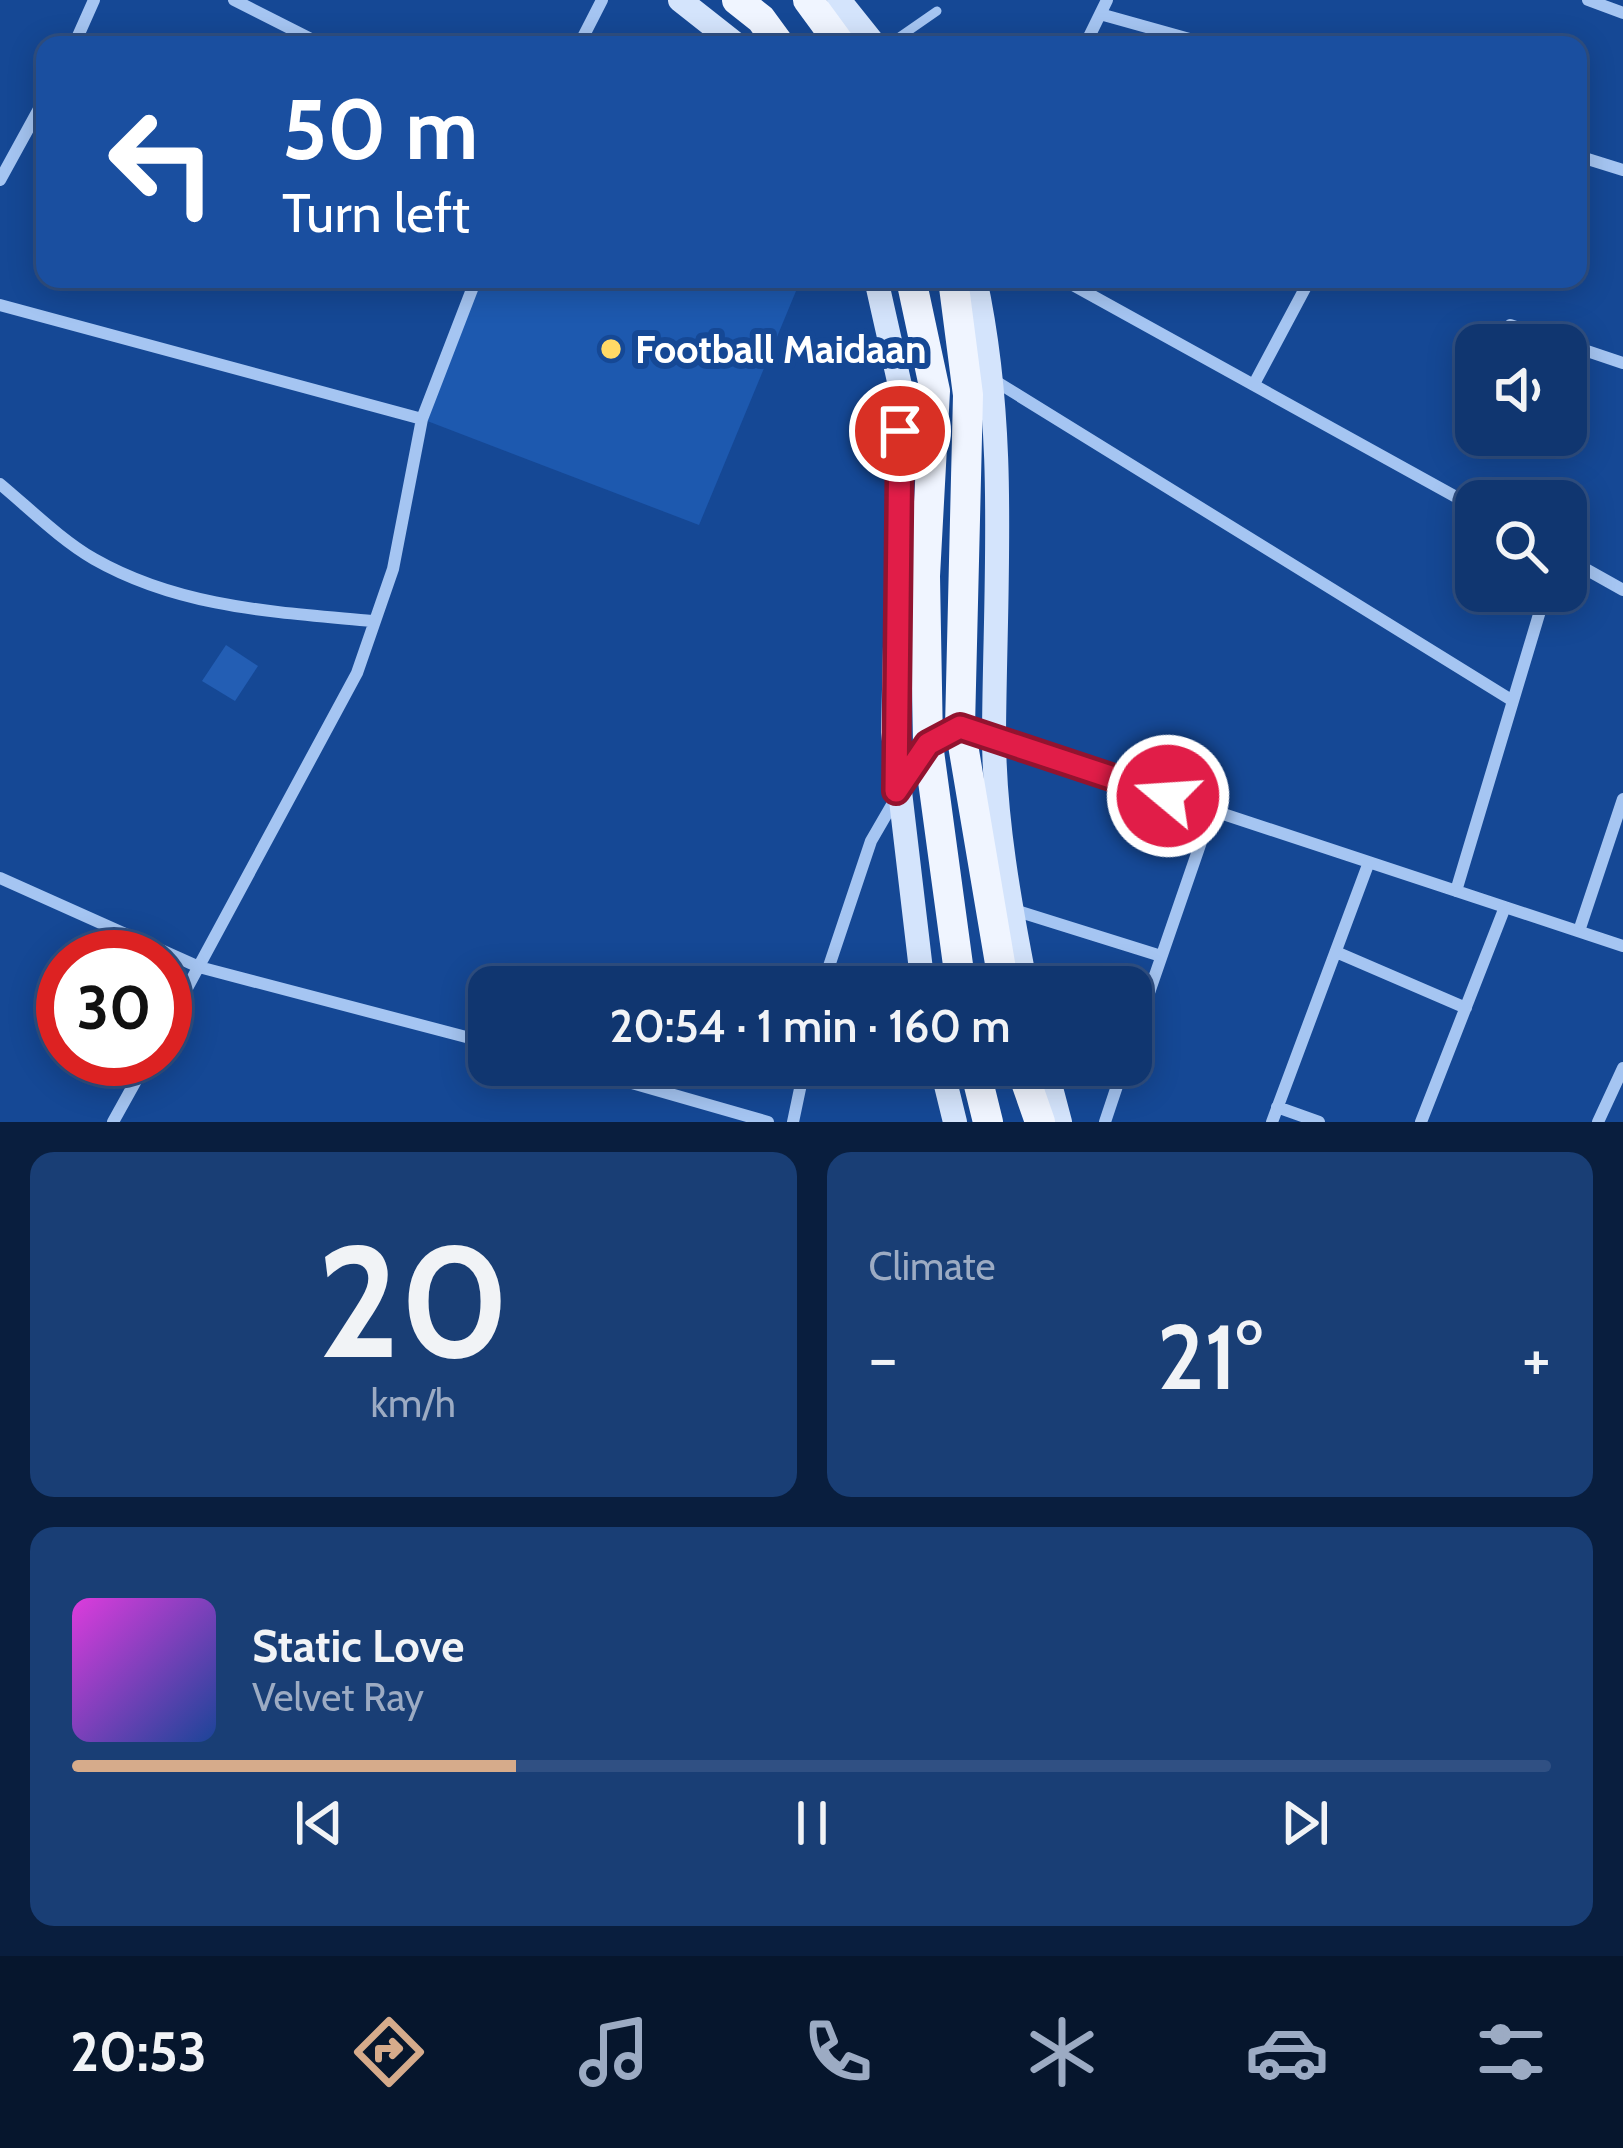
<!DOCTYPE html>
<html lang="en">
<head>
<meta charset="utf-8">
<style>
  :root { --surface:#103670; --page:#193e75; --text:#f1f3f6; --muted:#9cabc3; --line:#305083; --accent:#d6ab8b }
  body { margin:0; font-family:Cabin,sans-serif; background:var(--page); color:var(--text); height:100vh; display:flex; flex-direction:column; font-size:45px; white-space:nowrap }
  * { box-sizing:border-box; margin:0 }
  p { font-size:39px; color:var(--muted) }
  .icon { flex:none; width:66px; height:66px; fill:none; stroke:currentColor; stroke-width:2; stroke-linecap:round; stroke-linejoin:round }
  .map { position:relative; height:1122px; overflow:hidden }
  .panel { display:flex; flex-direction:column; gap:30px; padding:30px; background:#091e3e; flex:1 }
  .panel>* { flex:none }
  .banner { position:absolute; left:36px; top:36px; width:1551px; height:252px; border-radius:24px; box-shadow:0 6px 30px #0003,0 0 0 3px var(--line); background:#1a4fa0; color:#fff; overflow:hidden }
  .tools { position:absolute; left:1455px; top:324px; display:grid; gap:24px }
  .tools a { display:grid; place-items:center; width:132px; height:132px; border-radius:24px; background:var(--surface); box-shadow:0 6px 30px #0003,0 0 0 3px var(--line); font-size:60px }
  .speed { position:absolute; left:36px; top:930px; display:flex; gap:24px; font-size:60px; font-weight:700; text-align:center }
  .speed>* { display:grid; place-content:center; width:156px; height:156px; border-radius:50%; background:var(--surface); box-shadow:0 6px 30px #0003,0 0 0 3px var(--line); line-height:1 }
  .speed .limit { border:18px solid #d22; background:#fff; color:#111 }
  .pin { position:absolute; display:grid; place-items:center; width:102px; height:102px; color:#fff; margin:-51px; border:6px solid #fff; border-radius:50%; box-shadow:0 3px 12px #0007 }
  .me { position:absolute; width:132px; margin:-66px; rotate:288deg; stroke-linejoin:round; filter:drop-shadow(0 0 9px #0008) }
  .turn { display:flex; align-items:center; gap:42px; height:252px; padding:0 48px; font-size:54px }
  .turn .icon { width:156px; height:156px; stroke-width:2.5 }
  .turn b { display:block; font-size:84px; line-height:102px }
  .big { font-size:90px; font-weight:600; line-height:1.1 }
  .panel .card { flex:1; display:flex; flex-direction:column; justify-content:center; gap:18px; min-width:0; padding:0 42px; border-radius:24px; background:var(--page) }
  .panel .dial { align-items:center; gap:0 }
  .dial b { font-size:156px; line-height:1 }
  .song { display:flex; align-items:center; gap:36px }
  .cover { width:144px; height:144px; border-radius:18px; background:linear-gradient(135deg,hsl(300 70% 55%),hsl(220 70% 35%)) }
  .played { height:12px; border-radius:6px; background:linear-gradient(90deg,var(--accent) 30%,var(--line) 30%) }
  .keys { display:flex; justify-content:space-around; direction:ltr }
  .heat { display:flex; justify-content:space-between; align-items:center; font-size:66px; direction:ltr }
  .panel .tiles { flex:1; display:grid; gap:30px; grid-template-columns:1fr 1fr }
  .card:last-child { grid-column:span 2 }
  .trip { position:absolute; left:468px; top:966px; width:684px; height:120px; border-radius:24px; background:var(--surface); box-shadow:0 6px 30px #0003,0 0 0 3px var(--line); font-weight:600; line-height:120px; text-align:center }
  .menu { display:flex; height:192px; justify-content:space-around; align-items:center; background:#06162d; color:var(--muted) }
  .menu .icon { width:84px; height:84px }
  .menu .active { color:var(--accent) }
  .menu b { font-size:54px; color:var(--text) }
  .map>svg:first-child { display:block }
  .green { fill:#1d59af }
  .building { fill:#235eb4 }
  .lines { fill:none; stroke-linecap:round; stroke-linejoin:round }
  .lane { stroke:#a5c5f2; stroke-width:9 }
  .street { stroke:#a5c5f2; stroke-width:12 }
  .secondary { stroke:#d4e4fc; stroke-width:24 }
  .primary { stroke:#f0f5ff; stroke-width:30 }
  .route-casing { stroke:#92132f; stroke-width:30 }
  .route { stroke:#e11d48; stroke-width:21 }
  .poi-dot { fill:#ffd966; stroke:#154895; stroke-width:4.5 }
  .labels { text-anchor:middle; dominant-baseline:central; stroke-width:12; stroke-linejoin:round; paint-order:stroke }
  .poi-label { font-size:39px; font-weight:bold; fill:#fff; stroke:#154895; text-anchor:start }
</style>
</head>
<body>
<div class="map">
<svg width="1623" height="1122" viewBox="0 0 1623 1122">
  <rect width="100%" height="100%" fill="#154895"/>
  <path class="green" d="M 476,279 L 801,279 L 699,525 L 422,419 Z"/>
  <path class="building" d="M 226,645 L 258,666 L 235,701 L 202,681 Z"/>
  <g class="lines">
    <path class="lane" d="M 888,45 L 937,11"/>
    <path class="street" d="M 234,0 L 323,45
      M 1588,0 L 1623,13
      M 1100,14 L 1211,45
      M 74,45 L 94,0
      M 579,45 L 602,0
      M 1085,45 L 1107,0
      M 1578,156 L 1623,170
      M 0,180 L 45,98
      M 1062,279 L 1476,508
      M 0,305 L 422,419
      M 1510,325 L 1623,363
      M 992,379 L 1513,701
      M 1254,384 L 1310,279
      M 0,484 C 30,509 61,540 94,559 C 180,608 276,612 372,621
      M 1566,558 L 1623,590
      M 963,728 L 1623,946
      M 0,878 L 199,967 L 489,1043
      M 1456,891 L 1546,591
      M 1014,910 L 1161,956
      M 1579,931 L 1623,799
      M 1336,952 L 1466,1008
      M 822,987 L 871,841 L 922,753
      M 165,1029 L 357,673 L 393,569 L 422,419 L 476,279
      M 1131,1045 L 1212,810
      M 569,1065 L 768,1122
      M 1277,1107 L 1319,1122
      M 113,1122 L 148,1059
      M 793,1122 L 805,1065
      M 1105,1122 L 1124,1065
      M 1272,1122 L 1369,862
      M 1421,1122 L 1505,907
      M 1598,1122 L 1623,1068"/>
    <path class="secondary" d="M 680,0 L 737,45
      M 839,0 L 875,45
      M 876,279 L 901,390 L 893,732 L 923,987
      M 975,279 C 1008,431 995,580 994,734 C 994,818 1010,905 1026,987
      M 941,1065 L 955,1122
      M 1045,1065 L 1060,1122"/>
    <path class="primary" d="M 737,0 L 761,19 L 780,45
      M 808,0 L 841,45
      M 911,279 L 935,391 L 925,576 L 928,744 L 961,987
      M 953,279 L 968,395 L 960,727 L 1004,987
      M 974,1065 L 988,1122
      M 1020,1065 L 1040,1122"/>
  </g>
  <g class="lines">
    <defs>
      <path id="route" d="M 900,431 L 896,791 L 928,744 L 960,727 L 1168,796"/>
    </defs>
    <use href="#route" class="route-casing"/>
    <use href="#route" class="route"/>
  </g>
  <circle class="poi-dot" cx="611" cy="349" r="12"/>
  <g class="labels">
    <g class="poi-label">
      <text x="635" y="349">Football Maidaan</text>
    </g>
  </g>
</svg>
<div class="tools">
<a><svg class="icon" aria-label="sound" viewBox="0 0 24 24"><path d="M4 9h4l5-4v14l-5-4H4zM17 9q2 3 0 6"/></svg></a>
<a><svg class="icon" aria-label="search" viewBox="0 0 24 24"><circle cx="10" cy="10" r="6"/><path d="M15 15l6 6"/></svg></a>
</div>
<div class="speed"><div class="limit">30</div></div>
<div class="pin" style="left:900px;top:431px;background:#d93025"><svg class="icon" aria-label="arrive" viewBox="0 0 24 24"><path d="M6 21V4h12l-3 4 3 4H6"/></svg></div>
<svg class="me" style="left:1168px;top:796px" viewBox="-20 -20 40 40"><circle r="17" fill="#e11d48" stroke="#fff" stroke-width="3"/><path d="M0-11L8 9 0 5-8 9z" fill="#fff"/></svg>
<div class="trip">20:54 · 1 min · 160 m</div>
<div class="banner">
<div class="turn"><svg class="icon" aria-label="left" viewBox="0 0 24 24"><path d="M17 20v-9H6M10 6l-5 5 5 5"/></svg><div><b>50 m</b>Turn left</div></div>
</div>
</div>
<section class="panel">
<div class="tiles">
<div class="card dial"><b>20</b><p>km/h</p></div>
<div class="card"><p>Climate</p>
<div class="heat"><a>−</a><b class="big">21°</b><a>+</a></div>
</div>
<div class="card">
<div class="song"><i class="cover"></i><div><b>Static Love</b><p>Velvet Ray</p></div></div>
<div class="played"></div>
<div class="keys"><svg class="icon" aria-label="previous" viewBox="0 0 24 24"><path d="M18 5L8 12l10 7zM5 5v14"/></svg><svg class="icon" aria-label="pause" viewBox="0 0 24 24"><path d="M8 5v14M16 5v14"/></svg><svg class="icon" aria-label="next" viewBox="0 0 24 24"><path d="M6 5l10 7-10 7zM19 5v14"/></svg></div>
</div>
</div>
</section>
<nav class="menu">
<b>20:53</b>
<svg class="icon active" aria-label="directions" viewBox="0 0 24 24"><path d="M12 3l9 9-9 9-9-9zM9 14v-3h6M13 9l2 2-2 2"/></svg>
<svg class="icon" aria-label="music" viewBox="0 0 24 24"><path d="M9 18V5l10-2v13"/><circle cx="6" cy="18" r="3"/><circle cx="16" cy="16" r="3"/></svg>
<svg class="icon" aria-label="phone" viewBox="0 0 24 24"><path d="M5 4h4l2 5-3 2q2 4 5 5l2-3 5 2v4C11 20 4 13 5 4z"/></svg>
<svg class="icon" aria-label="climate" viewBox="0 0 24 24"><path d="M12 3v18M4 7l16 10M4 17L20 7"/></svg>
<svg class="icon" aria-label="car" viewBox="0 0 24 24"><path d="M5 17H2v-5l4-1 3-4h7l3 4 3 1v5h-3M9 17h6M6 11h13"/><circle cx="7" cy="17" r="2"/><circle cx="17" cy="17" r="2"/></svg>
<svg class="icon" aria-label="filters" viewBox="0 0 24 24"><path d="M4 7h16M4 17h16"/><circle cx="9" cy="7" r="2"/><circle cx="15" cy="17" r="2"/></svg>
</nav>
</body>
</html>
